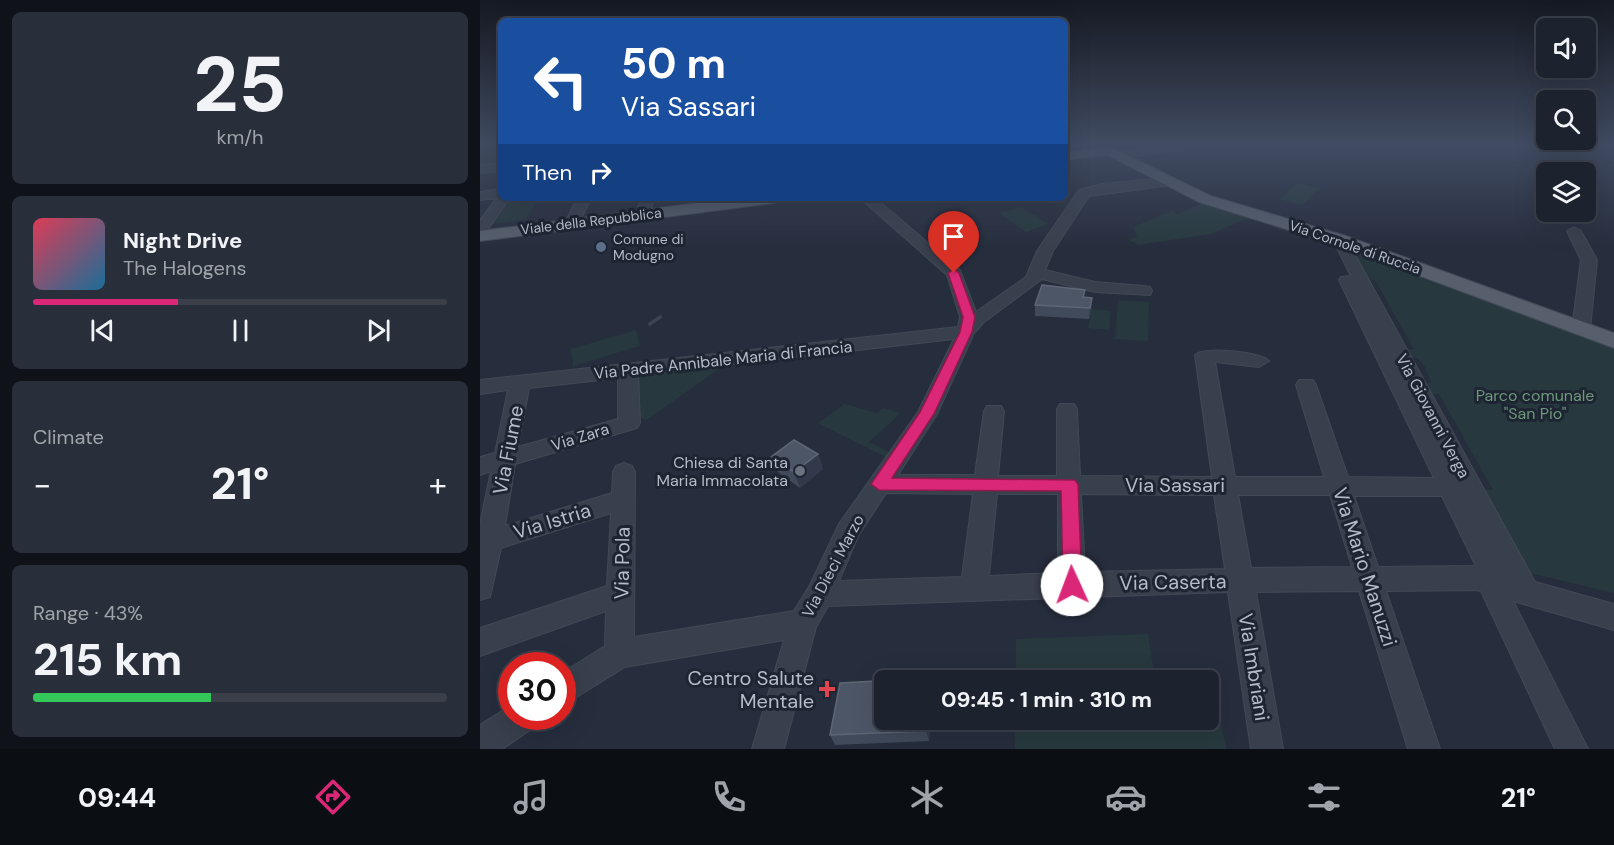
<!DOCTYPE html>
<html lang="en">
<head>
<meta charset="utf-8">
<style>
  :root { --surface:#1c222e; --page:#292f3a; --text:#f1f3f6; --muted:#a0a4aa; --line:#3a3f4a; --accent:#db2777 }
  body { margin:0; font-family:"DM Sans",sans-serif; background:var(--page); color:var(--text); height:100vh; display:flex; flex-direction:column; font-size:22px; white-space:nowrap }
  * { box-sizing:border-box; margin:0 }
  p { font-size:20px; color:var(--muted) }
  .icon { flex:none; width:33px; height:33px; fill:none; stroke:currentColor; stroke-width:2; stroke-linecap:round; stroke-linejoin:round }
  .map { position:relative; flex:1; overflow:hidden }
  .drawer { display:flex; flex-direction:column; gap:12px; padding:12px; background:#0f1319; width:480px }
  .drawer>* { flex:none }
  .guide { position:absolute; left:18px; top:18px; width:570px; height:183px; border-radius:9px; box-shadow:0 6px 24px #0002,0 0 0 2px var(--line); background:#1a4fa0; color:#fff; overflow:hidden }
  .controls { position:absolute; left:1056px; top:18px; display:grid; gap:12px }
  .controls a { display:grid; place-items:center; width:60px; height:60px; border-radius:9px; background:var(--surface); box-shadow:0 6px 24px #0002,0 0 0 2px var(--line); font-size:30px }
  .speed { position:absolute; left:18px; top:652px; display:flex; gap:12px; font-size:30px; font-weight:700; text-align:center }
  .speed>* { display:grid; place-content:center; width:78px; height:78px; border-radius:50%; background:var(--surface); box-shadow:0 6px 24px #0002,0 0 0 2px var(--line); line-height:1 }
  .speed .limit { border:9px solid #d22; background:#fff; color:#111 }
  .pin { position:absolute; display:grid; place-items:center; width:51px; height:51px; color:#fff; margin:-62px -26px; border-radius:50% 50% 50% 0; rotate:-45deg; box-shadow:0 0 6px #0007 }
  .pin .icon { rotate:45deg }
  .me { position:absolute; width:66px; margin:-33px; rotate:358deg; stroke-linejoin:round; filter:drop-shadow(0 0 4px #0008) }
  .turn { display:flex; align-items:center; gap:21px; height:126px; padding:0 24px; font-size:27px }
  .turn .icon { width:78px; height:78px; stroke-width:2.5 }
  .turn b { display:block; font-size:42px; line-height:51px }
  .then { display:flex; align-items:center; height:57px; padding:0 24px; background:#0003; gap:12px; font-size:22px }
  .big { font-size:45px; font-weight:700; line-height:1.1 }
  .drawer .tile { flex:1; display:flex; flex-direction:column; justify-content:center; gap:9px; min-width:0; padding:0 21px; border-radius:9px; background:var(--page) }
  .drawer .dial { align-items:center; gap:0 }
  .dial b { font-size:78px; line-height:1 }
  .song { display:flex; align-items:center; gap:18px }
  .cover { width:72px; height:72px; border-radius:9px; background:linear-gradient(135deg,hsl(350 70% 55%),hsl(200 70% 35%)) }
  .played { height:6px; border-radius:3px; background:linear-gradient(90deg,var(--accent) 35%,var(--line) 35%) }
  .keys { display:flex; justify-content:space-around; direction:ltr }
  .heat { display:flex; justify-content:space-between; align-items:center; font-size:33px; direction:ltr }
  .charge { height:9px; border-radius:4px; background:linear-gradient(90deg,#34c759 43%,var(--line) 0) }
  .trip { position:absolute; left:394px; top:670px; width:345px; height:60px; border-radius:9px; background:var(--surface); box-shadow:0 6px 24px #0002,0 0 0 2px var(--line); font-weight:700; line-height:60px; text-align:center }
  .tab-bar { display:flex; height:96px; justify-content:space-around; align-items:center; background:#0b0e12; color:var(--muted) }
  .tab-bar .icon { width:42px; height:42px }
  .tab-bar .on { color:var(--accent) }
  .tab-bar b { font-size:27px; color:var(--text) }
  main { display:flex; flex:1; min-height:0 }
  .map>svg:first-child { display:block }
  .green { fill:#27393e }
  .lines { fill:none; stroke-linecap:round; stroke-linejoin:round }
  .minor-tunnel { stroke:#3b4252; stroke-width:16; stroke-dasharray:16 8; stroke-linecap:butt }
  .minor-casing { stroke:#424956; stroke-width:2 }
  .major-casing { stroke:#424956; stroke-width:2 }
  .minor { fill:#39404d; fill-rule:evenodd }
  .major { fill:#575f6d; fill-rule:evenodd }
  .wall { fill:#414a5b }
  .shaded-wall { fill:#31394a }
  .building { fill:#4d5667; stroke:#5e6676; stroke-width:1.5 }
  .route { fill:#db2777; stroke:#8e194d; stroke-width:1.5 }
  .service-dot { fill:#5c6f8a; stroke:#1e2532; stroke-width:2 }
  .worship-dot { fill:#6b7280; stroke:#1e2532; stroke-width:2 }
  .health-dot { fill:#e0444e; stroke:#1e2532; stroke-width:2 }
  .labels { text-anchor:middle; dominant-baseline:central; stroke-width:6; stroke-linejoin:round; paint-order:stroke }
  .far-street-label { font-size:14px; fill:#b5bbc8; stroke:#1e2532 }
  .far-poi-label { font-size:14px; fill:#b5bbc8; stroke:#1e2532; text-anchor:start }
  .street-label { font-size:16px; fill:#b5bbc8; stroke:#1e2532 }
  .park-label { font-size:16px; fill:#6e987b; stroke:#1e2532 }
  .poi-label { font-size:16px; fill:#b5bbc8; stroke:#1e2532; text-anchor:end }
  .near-street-label { font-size:20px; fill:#b5bbc8; stroke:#1e2532 }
  .near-poi-label { font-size:20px; fill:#b5bbc8; stroke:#1e2532; text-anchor:end }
</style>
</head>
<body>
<main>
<section class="drawer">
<div class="tile dial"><b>25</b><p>km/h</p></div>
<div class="tile">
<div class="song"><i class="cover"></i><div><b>Night Drive</b><p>The Halogens</p></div></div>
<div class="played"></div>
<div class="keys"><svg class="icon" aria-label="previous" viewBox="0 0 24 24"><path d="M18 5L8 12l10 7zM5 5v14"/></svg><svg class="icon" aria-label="pause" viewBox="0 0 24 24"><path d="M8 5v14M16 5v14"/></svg><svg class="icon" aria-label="next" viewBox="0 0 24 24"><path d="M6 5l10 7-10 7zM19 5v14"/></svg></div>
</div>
<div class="tile"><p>Climate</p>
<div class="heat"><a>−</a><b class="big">21°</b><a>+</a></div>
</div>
<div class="tile"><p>Range · 43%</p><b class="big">215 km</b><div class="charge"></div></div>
</section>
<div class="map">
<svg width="1134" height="749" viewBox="0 0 1134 749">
  <rect width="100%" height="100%" fill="#262d3d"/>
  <path class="green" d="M 817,183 L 839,188 L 822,205 L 800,199 Z
    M 32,198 L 61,198 L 54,205 L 46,219 L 14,224 Z
    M 723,203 L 770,217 L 731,234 L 658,245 L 649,240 L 657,237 L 653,227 L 692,211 L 698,214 Z
    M 541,207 L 568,224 L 546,232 L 519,213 Z
    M 874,253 L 1134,348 L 1134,593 L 1046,572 L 1001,490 L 1013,490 L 959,394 L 948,394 L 945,387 L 951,381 C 948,375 946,367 941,362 C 935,356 929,358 925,350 L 934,349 L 895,280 L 887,279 Z
    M 638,300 L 669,302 L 668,341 L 635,339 Z
    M 612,309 L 631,311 L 629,330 L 608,328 Z
    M 156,330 L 160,346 L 93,366 L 91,349 Z
    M 242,367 L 166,420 L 157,416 L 158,377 L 160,375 Z
    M 364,404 L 397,413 L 403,408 L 421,413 L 389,442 L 411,453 L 408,458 L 338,423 Z
    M 668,634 L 675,681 L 536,681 L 536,639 Z
    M 729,695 L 733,695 L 747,749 L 535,749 L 535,720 L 729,720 Z"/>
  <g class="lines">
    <path class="minor-tunnel" d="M 174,319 L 176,322"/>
    <defs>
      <path id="minor" d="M 614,144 L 627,144 L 636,151 L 626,153 Z
        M 702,144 L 710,147 L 704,150 L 639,158 L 633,155 L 639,152 Z
        M 21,163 L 21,171 L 0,173 L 0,165 Z
        M 687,178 L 693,182 L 691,185 L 609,196 L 573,251 L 565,270 L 615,282 L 664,286 L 670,287 L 672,291 L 670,295 L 615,292 L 562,279 L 504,322 L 494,333 L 457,414 L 418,475 L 495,475 L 504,411 L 507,406 L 521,406 L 524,411 L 518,476 L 577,476 L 577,409 L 580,404 L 594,404 L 597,409 L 600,476 L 732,477 L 715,355 C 721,346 783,352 789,361 L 779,367 L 735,362 L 755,477 L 844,477 L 816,385 L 819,380 L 833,380 L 836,385 L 868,477 L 954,478 L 859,280 L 861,277 L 871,276 L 853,240 L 855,237 L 865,237 L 1055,582 L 1134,604 L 1134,630 L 1033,601 L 1108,749 L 1075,749 L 1001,591 L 997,590 L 906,591 L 960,749 L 928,749 L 879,591 L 776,592 L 803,749 L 771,749 L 748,592 L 348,606 L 336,627 L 304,749 L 272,749 L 304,640 L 145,667 L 82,706 L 82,673 L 125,646 L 126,611 L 0,656 L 0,628 L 127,586 L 131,513 L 21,548 L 10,597 L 0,600 L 0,524 L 11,471 L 0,475 L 0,457 L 15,453 L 28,390 L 0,394 L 0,380 L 478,327 L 480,317 L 467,275 L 380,198 L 395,198 L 480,270 L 496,312 L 546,277 L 557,251 L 599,190 L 622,184 ZM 474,339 L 438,412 L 359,524 L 330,585 L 314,611 L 154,637 L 155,472 L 152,466 L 144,463 L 136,466 L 133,472 L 132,493 L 25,526 L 35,464 L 157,428 L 160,423 L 158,375 ZM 138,378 L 138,419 L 38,447 L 49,388 ZM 406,493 L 493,494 L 482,577 L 359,581 L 378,536 ZM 517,494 L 578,494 L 578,573 L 509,576 ZM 601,494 L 734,495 L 745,569 L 605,572 ZM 758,495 L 850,495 L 872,567 L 771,568 ZM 874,496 L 962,496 L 996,566 L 898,567 Z
        M 21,189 L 21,198 L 30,198 L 6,232 L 0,233 L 0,220 L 17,198 L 0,200 L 0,192 Z
        M 97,198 L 111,198 L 102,217 L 95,221 L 88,217 Z
        M 161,198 L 175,198 L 170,211 L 160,211 L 158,208 Z
        M 1094,227 L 1101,231 L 1117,260 L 1110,329 L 1101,334 L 1092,329 L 1101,260 L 1087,231 Z
        M 32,705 L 32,717 L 58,717 L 53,728 L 22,749 L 0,749 L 0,725 Z"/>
      <path id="major" d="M 630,147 L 731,196 L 866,236 L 1134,333 L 1134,348 L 854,244 L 719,202 L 628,155 L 585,160 L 585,152 Z
        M 256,198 L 302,198 L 294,203 L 0,241 L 0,231 Z"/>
    </defs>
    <use href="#minor" class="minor-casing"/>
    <use href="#major" class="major-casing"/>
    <use href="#minor" class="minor"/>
    <use href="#major" class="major"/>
  </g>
  <path class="wall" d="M 604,297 L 612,298 L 612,309 L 609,319 L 555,316 L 555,305 Z
    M 338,454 L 343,469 L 320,488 L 298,472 L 291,457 Z
    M 451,720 L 449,741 L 355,745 L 350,735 Z"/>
  <path class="shaded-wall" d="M 612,298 L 612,309 L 609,319 L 610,308 Z
    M 338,454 L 343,469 L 320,488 L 314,472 Z
    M 447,720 L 451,720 L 449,741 L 446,731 Z"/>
  <path class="building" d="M 562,285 L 605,290 L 603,297 L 612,298 L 610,308 L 555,305 Z
    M 314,440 L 338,454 L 314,472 L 291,457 Z
    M 451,678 L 451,681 L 405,681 L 405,720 L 447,720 L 446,731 L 350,735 L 360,683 Z"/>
  <linearGradient id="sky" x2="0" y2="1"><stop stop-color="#151922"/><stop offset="0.58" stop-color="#414c62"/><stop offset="1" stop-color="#414c62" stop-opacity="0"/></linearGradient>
  <rect width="1134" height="249" fill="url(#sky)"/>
  <path class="route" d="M 474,269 L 479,273 L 495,317 L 492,332 L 454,414 L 412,478 L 595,480 L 598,484 L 602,585 L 599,591 L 592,593 L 586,591 L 583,585 L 581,491 L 399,490 L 391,484 L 440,412 L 480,332 L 483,317 L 468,273 Z"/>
  <circle class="service-dot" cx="121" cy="247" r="6"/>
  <circle class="worship-dot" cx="320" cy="471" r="6"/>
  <path class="health-dot" d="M344 680h6v6h6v6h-6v6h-6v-6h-6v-6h6z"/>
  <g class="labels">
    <g class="far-street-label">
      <text transform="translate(111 221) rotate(-7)">Viale della Repubblica</text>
      <text transform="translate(875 247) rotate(19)">Via Cornole di Ruccia</text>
    </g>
    <g class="far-poi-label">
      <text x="133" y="239">Comune di<tspan x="133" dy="16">Modugno</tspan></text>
    </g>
    <g class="street-label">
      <text transform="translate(243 360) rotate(-6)">Via Padre Annibale Maria di Francia</text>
      <text transform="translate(953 416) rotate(62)">Via Giovanni Verga</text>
      <text transform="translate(100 437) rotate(-17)">Via Zara</text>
      <text transform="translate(353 566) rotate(-62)">Via Dieci Marzo</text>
    </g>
    <g class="park-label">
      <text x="1055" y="395">Parco comunale<tspan x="1055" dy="18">"San Pio"</tspan></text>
    </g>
    <g class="poi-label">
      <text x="308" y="462">Chiesa di Santa<tspan x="308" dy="18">Maria Immacolata</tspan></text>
    </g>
    <g class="near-street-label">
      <text transform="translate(28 450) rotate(-79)">Via Fiume</text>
      <text x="695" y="485">Via Sassari</text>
      <text transform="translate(72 521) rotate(-17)">Via Istria</text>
      <text transform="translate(142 563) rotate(-89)">Via Pola</text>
      <text transform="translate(885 567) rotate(72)">Via Mario Manuzzi</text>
      <text transform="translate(693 582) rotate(-1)">Via Caserta</text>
      <text transform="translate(774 667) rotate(81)">Via Imbriani</text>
    </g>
    <g class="near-poi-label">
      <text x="334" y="678">Centro Salute<tspan x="334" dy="23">Mentale</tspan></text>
    </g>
  </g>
</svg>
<div class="controls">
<a><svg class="icon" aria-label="sound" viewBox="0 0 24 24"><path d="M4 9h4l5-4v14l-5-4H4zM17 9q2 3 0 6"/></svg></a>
<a><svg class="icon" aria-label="search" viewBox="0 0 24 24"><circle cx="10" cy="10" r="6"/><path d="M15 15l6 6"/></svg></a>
<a><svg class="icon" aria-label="layers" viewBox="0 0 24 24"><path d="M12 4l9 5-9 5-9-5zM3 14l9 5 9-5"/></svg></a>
</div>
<div class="speed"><div class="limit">30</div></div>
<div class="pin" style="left:474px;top:273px;background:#d93025"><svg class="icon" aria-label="arrive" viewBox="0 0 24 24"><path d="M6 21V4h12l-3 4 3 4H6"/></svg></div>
<svg class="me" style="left:592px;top:585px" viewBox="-20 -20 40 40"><circle r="19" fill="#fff"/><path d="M0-13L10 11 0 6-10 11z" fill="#db2777"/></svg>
<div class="trip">09:45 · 1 min · 310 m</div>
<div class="guide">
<div class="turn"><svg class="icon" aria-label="left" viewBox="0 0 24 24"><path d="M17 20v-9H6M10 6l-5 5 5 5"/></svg><div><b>50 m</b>Via Sassari</div></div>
<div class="then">Then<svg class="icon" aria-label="right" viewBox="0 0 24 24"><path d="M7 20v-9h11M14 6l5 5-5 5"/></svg></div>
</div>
</div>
</main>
<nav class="tab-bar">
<b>09:44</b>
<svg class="icon on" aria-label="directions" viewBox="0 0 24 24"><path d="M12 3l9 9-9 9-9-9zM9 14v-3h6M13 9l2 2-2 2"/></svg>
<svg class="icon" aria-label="music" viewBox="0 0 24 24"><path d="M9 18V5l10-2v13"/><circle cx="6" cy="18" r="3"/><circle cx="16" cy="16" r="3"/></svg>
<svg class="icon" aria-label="phone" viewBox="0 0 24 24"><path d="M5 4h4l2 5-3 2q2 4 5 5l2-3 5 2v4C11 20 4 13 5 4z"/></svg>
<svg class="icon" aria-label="climate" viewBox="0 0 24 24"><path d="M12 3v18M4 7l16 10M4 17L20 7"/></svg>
<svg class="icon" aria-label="car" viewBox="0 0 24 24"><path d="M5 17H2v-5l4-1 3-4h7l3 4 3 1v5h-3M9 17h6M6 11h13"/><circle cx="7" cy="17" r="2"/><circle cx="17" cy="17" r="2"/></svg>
<svg class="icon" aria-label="filters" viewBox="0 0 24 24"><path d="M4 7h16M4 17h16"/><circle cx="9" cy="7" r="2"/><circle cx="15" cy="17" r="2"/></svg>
<b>21°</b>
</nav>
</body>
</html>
